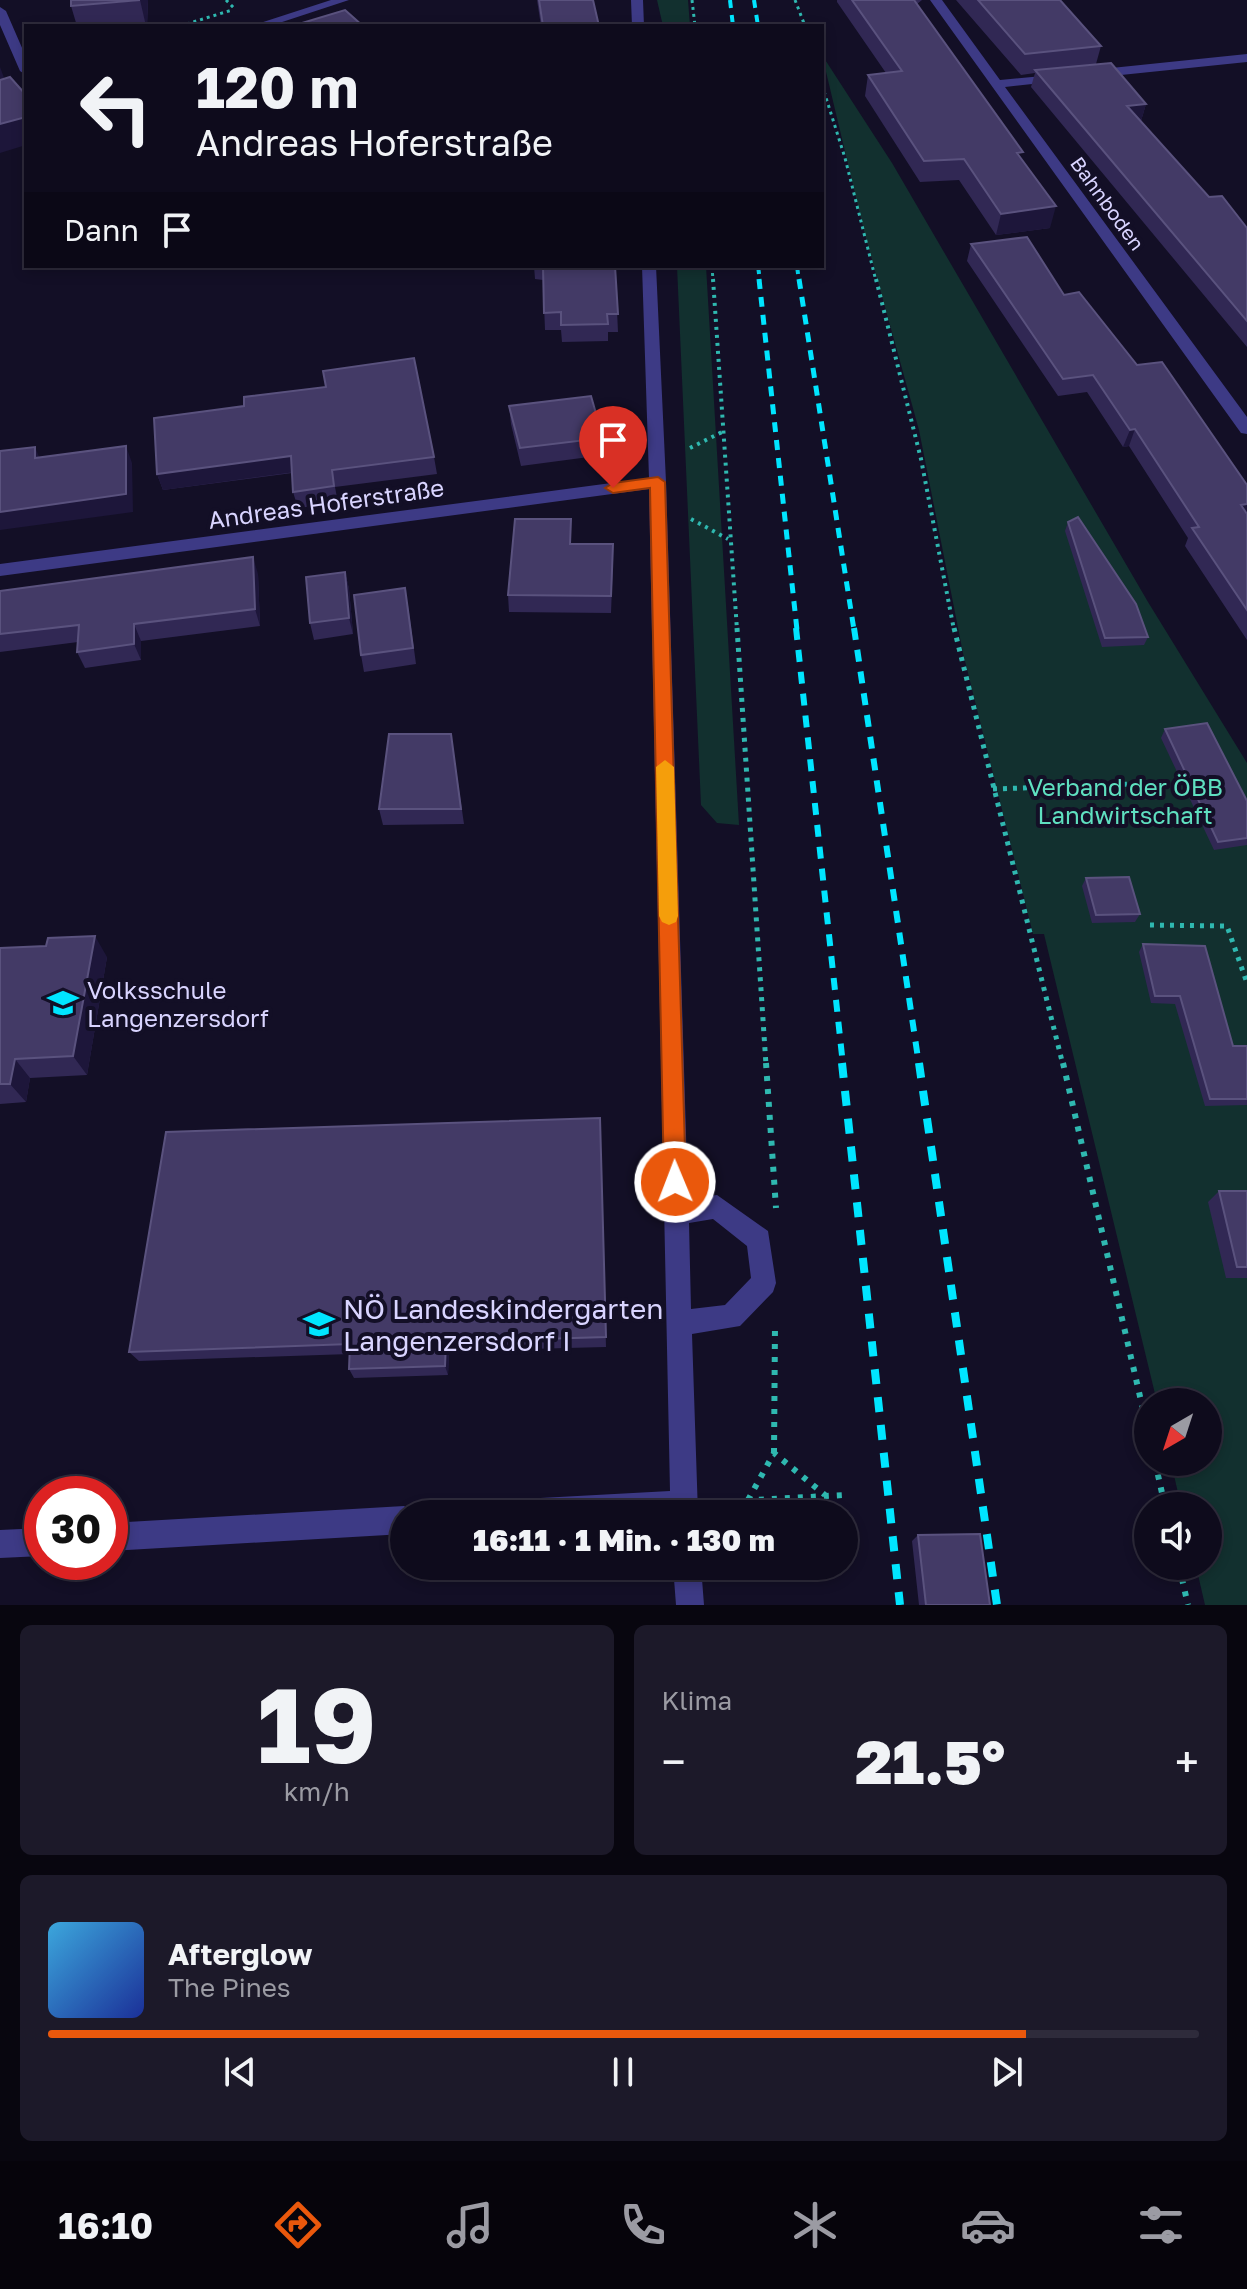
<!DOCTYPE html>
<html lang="de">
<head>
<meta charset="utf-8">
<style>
  :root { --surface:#0e0b1c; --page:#1c1929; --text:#f1f3f6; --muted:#9b9ba3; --line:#2e2b3b; --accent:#ea580c }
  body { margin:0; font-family:"Golos Text",sans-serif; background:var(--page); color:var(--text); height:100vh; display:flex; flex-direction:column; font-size:30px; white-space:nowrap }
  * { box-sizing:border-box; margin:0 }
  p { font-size:26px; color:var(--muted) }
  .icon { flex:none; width:44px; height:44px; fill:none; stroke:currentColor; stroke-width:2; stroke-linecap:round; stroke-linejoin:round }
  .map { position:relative; height:1605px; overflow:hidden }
  .drawer { display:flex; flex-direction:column; gap:20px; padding:20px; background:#08060f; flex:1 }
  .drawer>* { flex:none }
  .hud { position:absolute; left:24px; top:24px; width:800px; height:244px; border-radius:0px; box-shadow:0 4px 12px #0003,0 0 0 2px var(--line); background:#0e0b1c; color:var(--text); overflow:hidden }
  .needle { width:52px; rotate:219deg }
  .tools { position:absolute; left:1134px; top:1388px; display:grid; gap:16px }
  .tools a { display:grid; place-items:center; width:88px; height:88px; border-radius:50%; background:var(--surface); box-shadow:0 4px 12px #0003,0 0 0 2px var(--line); font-size:40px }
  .speed { position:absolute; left:24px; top:1476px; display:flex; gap:16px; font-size:40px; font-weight:700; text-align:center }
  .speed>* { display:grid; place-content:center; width:104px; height:104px; border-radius:50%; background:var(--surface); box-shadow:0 4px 12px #0003,0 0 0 2px var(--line); line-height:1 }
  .speed .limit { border:12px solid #d22; background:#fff; color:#111 }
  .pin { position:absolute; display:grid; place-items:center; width:68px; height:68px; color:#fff; margin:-82px -34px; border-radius:50% 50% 50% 0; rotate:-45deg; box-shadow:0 0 8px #0007 }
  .pin .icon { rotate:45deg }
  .me { position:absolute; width:88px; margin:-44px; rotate:359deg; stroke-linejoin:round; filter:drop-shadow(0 0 6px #0008) }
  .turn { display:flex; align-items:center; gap:28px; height:168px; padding:0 40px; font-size:36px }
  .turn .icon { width:104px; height:104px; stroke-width:2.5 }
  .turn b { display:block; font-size:56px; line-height:68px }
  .then { display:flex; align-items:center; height:76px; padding:0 40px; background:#0003; gap:16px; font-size:30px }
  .big { font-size:60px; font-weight:800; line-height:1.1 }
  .drawer .widget { flex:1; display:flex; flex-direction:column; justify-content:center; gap:12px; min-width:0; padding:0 28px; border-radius:12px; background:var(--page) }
  .drawer .dial { align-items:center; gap:0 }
  .dial b { font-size:104px; line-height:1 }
  .song { display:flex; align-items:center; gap:24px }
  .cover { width:96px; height:96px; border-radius:12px; background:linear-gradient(135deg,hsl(200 70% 55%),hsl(230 70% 35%)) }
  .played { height:8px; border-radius:4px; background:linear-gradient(90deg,var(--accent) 85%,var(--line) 85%) }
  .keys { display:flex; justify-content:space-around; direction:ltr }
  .heat { display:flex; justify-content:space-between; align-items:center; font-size:44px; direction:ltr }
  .drawer .tiles { flex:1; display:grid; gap:20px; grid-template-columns:1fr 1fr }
  .widget:last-child { grid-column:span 2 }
  .trip { position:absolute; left:390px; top:1500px; width:468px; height:80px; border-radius:40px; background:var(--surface); box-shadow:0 4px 12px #0003,0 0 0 2px var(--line); font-weight:800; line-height:80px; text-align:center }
  .tab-bar { display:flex; height:128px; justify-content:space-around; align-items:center; background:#06040b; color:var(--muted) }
  .tab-bar .icon { width:56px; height:56px }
  .tab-bar .active { color:var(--accent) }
  .tab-bar b { font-size:36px; color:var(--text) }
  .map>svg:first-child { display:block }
  .green { fill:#12302f }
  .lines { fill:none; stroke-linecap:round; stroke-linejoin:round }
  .path-far3 { stroke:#2fb8b0; stroke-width:3; stroke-dasharray:3 4; stroke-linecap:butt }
  .path-far2 { stroke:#2fb8b0; stroke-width:4; stroke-dasharray:3 5; stroke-linecap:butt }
  .path-far1 { stroke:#2fb8b0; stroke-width:5; stroke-dasharray:4 6; stroke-linecap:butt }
  .path { stroke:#2fb8b0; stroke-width:6; stroke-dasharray:5 8; stroke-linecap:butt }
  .minor { fill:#3d3a85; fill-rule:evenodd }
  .rail-far3 { stroke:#00e5ff; stroke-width:4; stroke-dasharray:8 7; stroke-linecap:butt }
  .rail-far2 { stroke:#00e5ff; stroke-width:5; stroke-dasharray:10 8; stroke-linecap:butt }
  .rail-far1 { stroke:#00e5ff; stroke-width:6; stroke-dasharray:12 10; stroke-linecap:butt }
  .rail { stroke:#00e5ff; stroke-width:8; stroke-dasharray:15 13; stroke-linecap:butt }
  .wall { fill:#312854 }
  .shaded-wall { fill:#1d163a }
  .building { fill:#433a66; stroke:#5a527e; stroke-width:2 }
  .route { fill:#ea580c; stroke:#983908; stroke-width:2 }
  .slow { fill:#f59e0b }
  .labels { text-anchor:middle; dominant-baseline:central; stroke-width:8; stroke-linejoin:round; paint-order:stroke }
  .far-street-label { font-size:20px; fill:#d9d4ff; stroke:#130f26 }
  .street-label { font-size:24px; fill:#d9d4ff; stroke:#130f26 }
  .park-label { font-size:24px; fill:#5fe0c0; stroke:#130f26 }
  .poi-label { font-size:24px; fill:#d9d4ff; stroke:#130f26; text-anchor:start }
  .near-poi-label { font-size:28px; fill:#d9d4ff; stroke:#130f26; text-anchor:start }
</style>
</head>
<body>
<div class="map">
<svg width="1247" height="1605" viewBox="0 0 1247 1605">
  <rect width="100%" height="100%" fill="#130f26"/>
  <path class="green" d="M 657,0 L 688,0 L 690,26 L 663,26 Z
    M 822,55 L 892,163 L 1148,602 L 1247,763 L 1247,1605 L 1205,1605 L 1196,1566 L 1208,1566 L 1208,1506 L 1181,1506 L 1171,1462 L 1208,1462 L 1208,1402 L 1157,1402 L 1044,934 L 1033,934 L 963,653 L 919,430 L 864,231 Z
    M 677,266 L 706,266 L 739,825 L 717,823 L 701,805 Z"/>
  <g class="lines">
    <path class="path-far3" d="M 226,0 L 235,9
      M 692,0 L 695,26
      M 795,0 L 805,26
      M 180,26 L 232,10
      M 822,85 L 845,158 L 876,281
      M 712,266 L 713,281"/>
    <path class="path-far2" d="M 713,279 L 737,630
      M 876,279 L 921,459 L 954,630
      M 690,448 L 722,432
      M 691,519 L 728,539"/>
    <path class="path-far1" d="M 737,628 L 766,1065
      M 954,628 L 1063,1065
      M 993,789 L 1189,782
      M 1150,925 L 1227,926 L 1247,983"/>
    <path class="path" d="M 766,1063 L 776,1208
      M 1063,1063 L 1148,1431
      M 774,1453 L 775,1326
      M 1155,1462 L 1165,1506
      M 748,1500 L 774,1453 L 825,1495
      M 720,1502 L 844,1495
      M 1179,1566 L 1188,1605"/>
    <path class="minor" d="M 331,0 L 349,0 L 270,26 L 251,26 Z
      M 631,0 L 643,0 L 644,26 L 632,26 Z
      M 930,0 L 942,0 L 1000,80 L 1064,74 L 1064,80 L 1060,81 L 1005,87 L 1247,417 L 1247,434 L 1241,433 Z
      M 0,7 L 6,11 L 26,57 L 26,75 L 20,71 L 0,25 Z
      M 1247,54 L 1247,62 L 1092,78 L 1086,74 L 1092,70 Z
      M 642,266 L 656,266 L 666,482 L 688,1199 L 717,1195 L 768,1231 L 776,1283 L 773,1292 L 740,1326 L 692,1334 L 698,1514 L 487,1514 L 491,1504 L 501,1500 L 670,1491 L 649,489 L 0,576 L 0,564 L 649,478 ZM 713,1219 L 747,1246 L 751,1278 L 725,1305 L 691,1309 L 689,1223 Z
      M 404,1506 L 415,1514 L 404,1514 L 404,1534 L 110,1551 L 110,1523 Z
      M 42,1528 L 42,1556 L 0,1558 L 0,1530 Z
      M 673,1566 L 701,1566 L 704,1605 L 676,1605 Z"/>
    <path class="rail-far3" d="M 730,0 L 733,26
      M 754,0 L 758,26
      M 758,266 L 760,281
      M 797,266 L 799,281"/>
    <path class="rail-far2" d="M 759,279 L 797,630
      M 799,279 L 854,630"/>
    <path class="rail-far1" d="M 796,628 L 843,1065
      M 854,628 L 919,1065"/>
    <path class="rail" d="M 842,1063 L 900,1605
      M 919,1063 L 997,1605"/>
  </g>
  <path class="wall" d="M 148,0 L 147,26 L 77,26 L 71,6 Z
    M 537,0 L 593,0 L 599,26 L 541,26 Z
    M 837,0 L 922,0 L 917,4 L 1021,159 L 1050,228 L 996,235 L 959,180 L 920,182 L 865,96 L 868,75 L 886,73 L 837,2 Z
    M 956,0 L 1060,0 L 1101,46 L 1096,64 L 1146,104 L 1141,121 L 1209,197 L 1247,228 L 1247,347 L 1031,87 L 1035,73 L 1021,75 Z
    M 971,244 L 1064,295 L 1137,365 L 1247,485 L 1247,640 L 1185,546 L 1188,538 L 1129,446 L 1123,447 L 1087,392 L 1058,396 L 967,261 Z
    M 534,266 L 615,266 L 618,332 L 608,332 L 608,341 L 562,342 L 561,330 L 545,330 L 543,280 L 535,279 Z
    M 509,406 L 603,438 L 604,455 L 521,466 L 511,424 Z
    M 434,457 L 437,474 L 335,487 L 338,503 L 298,508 L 293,492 L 292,473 L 163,490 L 157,474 Z
    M 1068,522 L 1148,637 L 1144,645 L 1102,647 L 1065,531 Z
    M 571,544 L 613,561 L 611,613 L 509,612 L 508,595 Z
    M 345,572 L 349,589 L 353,634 L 314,640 L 310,623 Z
    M 258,574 L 260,626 L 141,641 L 141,660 L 85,668 L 77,652 L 78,642 L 0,652 L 0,591 Z
    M 408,605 L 416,664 L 364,672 L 361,655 Z
    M 1165,729 L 1247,801 L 1247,845 L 1214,850 L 1161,738 Z
    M 451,734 L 464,824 L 383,825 L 379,809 Z
    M 1086,878 L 1140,914 L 1135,922 L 1092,923 L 1082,886 Z
    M 1143,944 L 1233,1046 L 1247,1046 L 1247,1105 L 1205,1106 L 1175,1004 L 1151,1003 L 1139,952 Z
    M 0,948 L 107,957 L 87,1075 L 30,1078 L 26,1102 L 0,1104 Z
    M 600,1118 L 606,1347 L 449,1351 L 448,1375 L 354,1378 L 349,1369 L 350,1354 L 139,1361 L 129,1352 Z
    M 1219,1191 L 1247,1191 L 1247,1278 L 1226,1278 L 1208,1202 Z
    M 918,1535 L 990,1605 L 919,1605 L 912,1541 Z"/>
  <path class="shaded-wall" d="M 140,0 L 148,0 L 147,26 L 146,26 Z
    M 0,67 L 9,91 L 0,94 Z
    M 1146,104 L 1141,121 L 1127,106 Z
    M 26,117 L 26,145 L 0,153 L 0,124 Z
    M 1056,206 L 1050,228 L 996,235 L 1001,214 Z
    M 1135,429 L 1129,446 L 1123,447 L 1130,430 Z
    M 126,446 L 132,463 L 133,512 L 0,530 L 0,512 Z
    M 35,447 L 42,464 L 35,458 Z
    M 291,456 L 295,472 L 163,490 L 157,474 Z
    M 1247,504 L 1247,520 L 1241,505 Z
    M 253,557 L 258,574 L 260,626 L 255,609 Z
    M 345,572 L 349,589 L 353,634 L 349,618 Z
    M 134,624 L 141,641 L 141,660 L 134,644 Z
    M 95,936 L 107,957 L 87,1075 L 73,1056 Z
    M 15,1059 L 30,1078 L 26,1102 L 10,1084 Z
    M 446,1342 L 449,1351 L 448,1375 L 445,1366 Z"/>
  <path class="building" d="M 71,0 L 140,0 L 71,6 Z
    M 539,0 L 593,0 L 599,26 L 543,26 Z
    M 852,0 L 914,0 L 1023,152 L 1017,153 L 1056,206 L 1001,214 L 964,159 L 924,161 L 868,75 L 902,71 Z
    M 978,0 L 1060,0 L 1101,46 L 1025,54 Z
    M 345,10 L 363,26 L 305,26 L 302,23 Z
    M 1111,63 L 1146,104 L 1127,106 L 1209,197 L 1222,196 L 1247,228 L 1247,321 L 1035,70 Z
    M 10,77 L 26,95 L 26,117 L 0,124 L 0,80 Z
    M 1027,237 L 1064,295 L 1079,292 L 1137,365 L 1162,362 L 1247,485 L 1247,504 L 1241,505 L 1247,514 L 1247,610 L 1192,528 L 1199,527 L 1135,429 L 1130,430 L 1093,375 L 1063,379 L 971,244 Z
    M 543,266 L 615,266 L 618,314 L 607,314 L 608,324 L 561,325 L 561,312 L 544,313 Z
    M 414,358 L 434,457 L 332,470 L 334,486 L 293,492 L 291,456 L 157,474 L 154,418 L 244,406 L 244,397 L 326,387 L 323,371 Z
    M 591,396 L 603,438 L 520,448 L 509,406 Z
    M 126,446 L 126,494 L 0,512 L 0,451 L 35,447 L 35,458 Z
    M 1078,517 L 1136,604 L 1148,637 L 1105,638 L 1068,522 Z
    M 515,519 L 571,519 L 570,544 L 613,544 L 611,596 L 508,595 Z
    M 253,557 L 255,609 L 134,624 L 134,644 L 77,652 L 79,625 L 0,634 L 0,591 Z
    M 345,572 L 349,618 L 310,623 L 306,577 Z
    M 405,588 L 413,648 L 361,655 L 354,595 Z
    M 1207,723 L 1247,801 L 1247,838 L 1218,842 L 1165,729 Z
    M 389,734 L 451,734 L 461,809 L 379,809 Z
    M 1129,877 L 1140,914 L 1096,915 L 1086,878 Z
    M 95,936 L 73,1056 L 15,1059 L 10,1084 L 0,1084 L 0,948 L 46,946 L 48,938 Z
    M 1143,944 L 1205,946 L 1233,1046 L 1247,1046 L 1247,1099 L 1210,1099 L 1180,996 L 1155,996 Z
    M 600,1118 L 606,1337 L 446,1342 L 445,1366 L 349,1369 L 350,1344 L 129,1352 L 166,1132 Z
    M 1219,1191 L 1247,1191 L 1247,1267 L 1237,1267 Z
    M 980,1534 L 990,1605 L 926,1605 L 918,1535 Z"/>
  <path class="route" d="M 658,477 L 665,482 L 686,1182 L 683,1190 L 675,1193 L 668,1190 L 664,1182 L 650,488 L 613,493 L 605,488 L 613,483 Z"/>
  <path class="slow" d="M 665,760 L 674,767 L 678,916 L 676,922 L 669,925 L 662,922 L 659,916 L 656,767 Z"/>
  <defs>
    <symbol id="school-bare" viewBox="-9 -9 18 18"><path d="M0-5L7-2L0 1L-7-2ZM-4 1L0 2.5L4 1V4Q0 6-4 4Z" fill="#00e5ff" stroke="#130f26" stroke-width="2.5" paint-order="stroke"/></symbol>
  </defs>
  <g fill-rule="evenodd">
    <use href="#school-bare" x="41" y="981" width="44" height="44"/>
    <use href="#school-bare" x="297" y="1302" width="44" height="44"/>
  </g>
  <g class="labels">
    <g class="far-street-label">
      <text transform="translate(1108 203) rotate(54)">Bahnboden</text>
    </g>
    <g class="street-label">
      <text transform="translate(326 503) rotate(-8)">Andreas Hoferstraße</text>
    </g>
    <g class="park-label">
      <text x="1125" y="786">Verband der ÖBB<tspan x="1125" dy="28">Landwirtschaft</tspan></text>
    </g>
    <g class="poi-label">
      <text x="87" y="989">Volksschule<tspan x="87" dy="28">Langenzersdorf</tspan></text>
    </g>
    <g class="near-poi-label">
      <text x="343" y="1308">NÖ Landeskindergarten<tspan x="343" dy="32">Langenzersdorf I</tspan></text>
    </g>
  </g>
</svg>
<div class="tools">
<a><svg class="needle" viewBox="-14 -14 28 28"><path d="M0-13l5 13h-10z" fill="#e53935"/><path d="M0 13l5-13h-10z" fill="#9b9ba3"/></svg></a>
<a><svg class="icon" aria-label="sound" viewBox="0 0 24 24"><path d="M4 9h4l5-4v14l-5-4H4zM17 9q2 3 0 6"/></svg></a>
</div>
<div class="speed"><div class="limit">30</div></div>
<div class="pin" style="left:613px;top:488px;background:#d93025"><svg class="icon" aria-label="arrive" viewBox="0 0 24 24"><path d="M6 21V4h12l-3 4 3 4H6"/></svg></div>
<svg class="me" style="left:675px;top:1182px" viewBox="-20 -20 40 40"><circle r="17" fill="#ea580c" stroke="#fff" stroke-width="3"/><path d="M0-11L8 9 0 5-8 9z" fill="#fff"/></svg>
<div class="trip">16:11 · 1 Min. · 130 m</div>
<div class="hud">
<div class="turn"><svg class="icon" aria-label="left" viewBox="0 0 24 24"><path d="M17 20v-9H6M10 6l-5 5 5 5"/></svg><div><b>120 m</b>Andreas Hoferstraße</div></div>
<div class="then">Dann<svg class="icon" aria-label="arrive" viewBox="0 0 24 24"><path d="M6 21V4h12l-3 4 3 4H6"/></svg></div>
</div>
</div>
<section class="drawer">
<div class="tiles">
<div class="widget dial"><b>19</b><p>km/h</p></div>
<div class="widget"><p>Klima</p>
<div class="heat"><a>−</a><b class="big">21.5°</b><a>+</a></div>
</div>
<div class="widget">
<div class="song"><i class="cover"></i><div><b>Afterglow</b><p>The Pines</p></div></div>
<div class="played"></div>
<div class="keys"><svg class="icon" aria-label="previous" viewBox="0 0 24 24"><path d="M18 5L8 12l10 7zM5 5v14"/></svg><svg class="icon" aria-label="pause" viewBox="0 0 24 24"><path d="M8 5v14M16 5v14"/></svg><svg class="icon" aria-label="next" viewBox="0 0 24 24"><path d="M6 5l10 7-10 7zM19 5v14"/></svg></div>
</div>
</div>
</section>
<nav class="tab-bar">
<b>16:10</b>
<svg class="icon active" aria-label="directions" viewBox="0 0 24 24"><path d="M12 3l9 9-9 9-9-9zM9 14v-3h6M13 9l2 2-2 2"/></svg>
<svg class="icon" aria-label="music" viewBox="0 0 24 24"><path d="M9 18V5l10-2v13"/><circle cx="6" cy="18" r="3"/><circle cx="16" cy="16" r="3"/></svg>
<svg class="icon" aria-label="phone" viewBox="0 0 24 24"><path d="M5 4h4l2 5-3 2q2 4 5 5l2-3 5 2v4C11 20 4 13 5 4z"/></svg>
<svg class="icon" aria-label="climate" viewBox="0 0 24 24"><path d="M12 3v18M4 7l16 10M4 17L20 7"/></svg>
<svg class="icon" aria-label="car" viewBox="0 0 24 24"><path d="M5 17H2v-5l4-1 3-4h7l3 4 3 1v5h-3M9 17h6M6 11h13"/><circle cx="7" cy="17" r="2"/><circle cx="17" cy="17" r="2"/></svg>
<svg class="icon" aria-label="filters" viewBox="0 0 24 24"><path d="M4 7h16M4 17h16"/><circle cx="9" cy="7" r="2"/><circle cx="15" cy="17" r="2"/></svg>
</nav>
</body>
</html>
